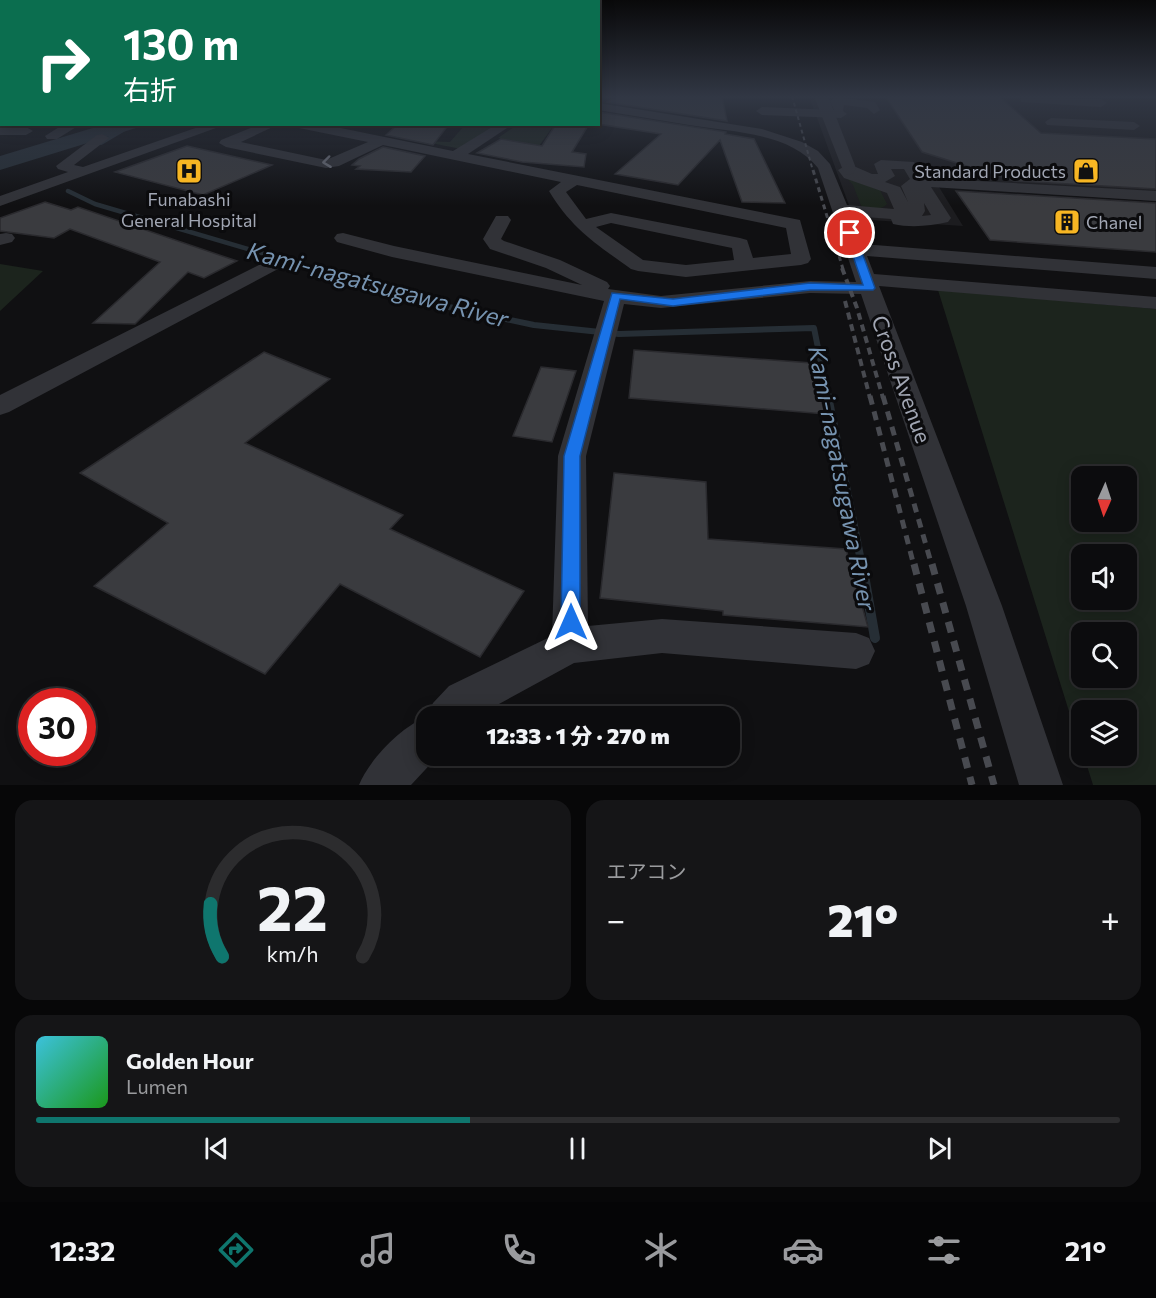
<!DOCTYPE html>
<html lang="ja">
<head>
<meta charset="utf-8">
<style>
  :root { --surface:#0c0c0e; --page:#151517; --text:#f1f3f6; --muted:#9a9b9e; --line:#2c2c2e; --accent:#0f766e }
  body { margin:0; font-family:Commissioner,"Noto Sans JP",sans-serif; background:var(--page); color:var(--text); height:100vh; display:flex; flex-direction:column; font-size:22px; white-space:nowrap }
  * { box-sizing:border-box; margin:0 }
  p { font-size:20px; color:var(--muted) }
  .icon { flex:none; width:33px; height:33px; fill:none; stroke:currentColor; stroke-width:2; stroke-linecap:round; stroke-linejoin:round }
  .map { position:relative; height:785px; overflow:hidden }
  .panel { display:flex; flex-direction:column; gap:15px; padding:15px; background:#070708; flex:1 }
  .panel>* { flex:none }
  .hud { position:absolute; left:0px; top:0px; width:600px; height:126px; box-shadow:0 3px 15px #0003,0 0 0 2px var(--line); background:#0b6e4f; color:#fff; overflow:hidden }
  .needle { width:39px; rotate:183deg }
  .controls { position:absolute; left:1071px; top:466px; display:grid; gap:12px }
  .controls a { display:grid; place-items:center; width:66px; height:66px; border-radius:12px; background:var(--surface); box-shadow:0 3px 15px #0003,0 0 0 2px var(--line); font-size:30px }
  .speed { position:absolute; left:18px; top:688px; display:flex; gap:12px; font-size:30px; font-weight:700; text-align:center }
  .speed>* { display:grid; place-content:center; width:78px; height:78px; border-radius:50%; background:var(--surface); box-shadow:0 3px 15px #0003,0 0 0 2px var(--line); line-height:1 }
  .speed .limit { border:9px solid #d22; background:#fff; color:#111 }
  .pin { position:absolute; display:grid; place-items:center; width:51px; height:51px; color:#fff; margin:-26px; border:3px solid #fff; border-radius:50%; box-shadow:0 2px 6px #0007 }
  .me { position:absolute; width:66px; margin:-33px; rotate:0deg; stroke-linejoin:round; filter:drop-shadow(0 0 4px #0008) }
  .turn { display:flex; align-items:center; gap:21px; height:126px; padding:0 24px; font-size:27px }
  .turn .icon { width:78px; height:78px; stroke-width:2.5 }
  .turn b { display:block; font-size:42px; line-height:51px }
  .big { font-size:45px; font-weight:800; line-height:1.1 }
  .panel .widget { flex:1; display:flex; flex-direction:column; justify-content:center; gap:9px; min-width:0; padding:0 21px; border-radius:18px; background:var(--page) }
  .panel .dial { align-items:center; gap:0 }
  .dial svg { height:156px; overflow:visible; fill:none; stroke:var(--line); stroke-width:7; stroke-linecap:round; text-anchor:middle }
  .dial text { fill:var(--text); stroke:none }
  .song { display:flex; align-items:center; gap:18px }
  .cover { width:72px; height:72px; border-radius:9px; background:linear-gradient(135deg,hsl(190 70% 55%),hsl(120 70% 35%)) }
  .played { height:6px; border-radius:3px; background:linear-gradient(90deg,var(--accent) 40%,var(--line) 40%) }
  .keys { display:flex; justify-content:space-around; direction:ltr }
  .heat { display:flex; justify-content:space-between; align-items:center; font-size:33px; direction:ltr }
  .panel .tiles { flex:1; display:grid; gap:15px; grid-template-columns:1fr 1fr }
  .widget:last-child { grid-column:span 2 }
  .trip { position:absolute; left:416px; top:706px; width:324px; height:60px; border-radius:18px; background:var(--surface); box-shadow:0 3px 15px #0003,0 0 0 2px var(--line); font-weight:800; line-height:60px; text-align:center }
  .dock { display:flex; height:96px; justify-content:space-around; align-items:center; background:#050506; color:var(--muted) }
  .dock .icon { width:42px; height:42px }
  .dock .current { color:var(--accent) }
  .dock b { font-size:27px; color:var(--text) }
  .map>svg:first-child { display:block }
  .built { fill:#1c1c1f }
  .green { fill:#1c241d; fill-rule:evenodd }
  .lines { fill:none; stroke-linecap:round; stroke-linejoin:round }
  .stream-far4 { stroke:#262e35; stroke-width:4 }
  .stream-far3 { stroke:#262e35; stroke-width:4.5 }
  .stream-far2 { stroke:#262e35; stroke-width:6 }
  .stream-far1 { stroke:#262e35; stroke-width:8 }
  .stream { stroke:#262e35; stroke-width:10 }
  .river { fill:#262e35; fill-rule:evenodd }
  .building { fill:#3a3b3f; stroke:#2a2a2e; stroke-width:1.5 }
  .minor { fill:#313237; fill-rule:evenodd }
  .rail-far4 { stroke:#484a50; stroke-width:2; stroke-dasharray:4 3; stroke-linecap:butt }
  .rail-far3 { stroke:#484a50; stroke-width:3; stroke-dasharray:5 4; stroke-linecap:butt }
  .rail-far2 { stroke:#484a50; stroke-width:4; stroke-dasharray:7 5; stroke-linecap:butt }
  .rail-far1 { stroke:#484a50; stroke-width:5; stroke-dasharray:9 7; stroke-linecap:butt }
  .rail { stroke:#484a50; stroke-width:7; stroke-dasharray:11 9; stroke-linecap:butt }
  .minor-bridge { stroke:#313237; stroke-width:13 }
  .oneway { stroke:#6f727b }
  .route { fill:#1a73e8; stroke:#114b97; stroke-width:1.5 }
  .labels { text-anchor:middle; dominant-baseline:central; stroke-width:6; stroke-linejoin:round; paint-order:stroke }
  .far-poi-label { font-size:18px; fill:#a1a6b3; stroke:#0b0b0d; text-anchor:end }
  .street-label { font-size:22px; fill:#a1a6b3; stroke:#0b0b0d }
  .water-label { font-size:24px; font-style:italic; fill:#7693b0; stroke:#0b0b0d }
</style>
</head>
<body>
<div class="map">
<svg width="1156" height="785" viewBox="0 0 1156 785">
  <rect width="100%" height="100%" fill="#101012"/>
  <path class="built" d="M 809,96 L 1156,96 L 1156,201 L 939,187 L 963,226 L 854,219 Z"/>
  <path class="green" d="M 465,125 L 502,125 L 461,149 L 421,141 L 450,142 Z
    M 517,125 L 554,125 L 539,146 L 498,138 Z
    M 846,177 L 880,190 L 887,204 C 881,211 870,209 862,208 L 853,185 Z
    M 0,264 L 43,271 L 0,311 Z
    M 938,290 L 1156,309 L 1156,785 L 1093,785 L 1084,756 L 1126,756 L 1126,711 L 1082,711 L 1081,750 ZM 1082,477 L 1126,477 L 1126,522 L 1082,522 ZM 1082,555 L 1126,555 L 1126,600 L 1082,600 ZM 1082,633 L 1126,633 L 1126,678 L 1082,678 Z"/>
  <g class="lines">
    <path class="stream-far4" d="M 101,143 L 133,124"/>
    <path class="stream-far3" d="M 68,191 L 95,204 L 316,269"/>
    <path class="stream-far2" d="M 311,268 L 430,303 L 534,325 L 619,334 L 814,328 L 828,398"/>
    <path class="stream-far1" d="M 828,396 L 862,566"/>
    <path class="stream" d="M 862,564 L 875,638"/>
    <path class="river" d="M 106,124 L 139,124 L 136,128 L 0,170 L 0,156 Z"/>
  </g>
  <path class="building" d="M 617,96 L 722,96 L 727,121 L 607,102 Z
    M 885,96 L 999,96 L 1041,133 L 1156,139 L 1156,189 L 1014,181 L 922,152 Z
    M 598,112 L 726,132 L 725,134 L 754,139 L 785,203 L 742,202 L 720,140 L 678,185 L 615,174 L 661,134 L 598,124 Z
    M 398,124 L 449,124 L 433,145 L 386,135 Z
    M 556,124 L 589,124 L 572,152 L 586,154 L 584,167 L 522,162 L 477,153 L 501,139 L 542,146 Z
    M 187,146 L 272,165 L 203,195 L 115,172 Z
    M 383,147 L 425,156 L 411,172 L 356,169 L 360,166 L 352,165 L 359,159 Z
    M 956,191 L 1156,203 L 1156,252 L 990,240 Z
    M 45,202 L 71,210 L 78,207 L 237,261 L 204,278 L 188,272 L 135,324 L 93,323 L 160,262 L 70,229 L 54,238 L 0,231 L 0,218 Z
    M 634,350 L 812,363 L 825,414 L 629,398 Z
    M 264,352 L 330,379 L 245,443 L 403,515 L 390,529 L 524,591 L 480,657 L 340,584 L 265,674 L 94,586 L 168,523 L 80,473 Z
    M 541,367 L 576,371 L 552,442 L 513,436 Z
    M 614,473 L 706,482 L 708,539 L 846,549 L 868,627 L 723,615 L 723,611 L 600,598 Z"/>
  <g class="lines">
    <path class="minor" d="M 0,96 L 2,96 L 0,101 Z
      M 836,97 L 875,102 L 880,110 L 874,114 L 867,108 L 844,105 L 843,111 L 847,114 L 841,118 L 762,115 L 756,111 L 762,107 L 834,110 L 830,101 Z
      M 1025,97 L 1101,99 L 1107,103 L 1101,107 L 1021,102 L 1021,98 Z
      M 598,103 L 762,129 L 802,142 L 818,151 L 830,164 L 847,205 L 894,209 L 887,193 L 844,178 L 838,170 L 849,164 L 872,174 L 878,174 L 874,164 L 881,160 L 914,162 L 924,178 L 1156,191 L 1156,201 L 931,187 L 951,218 L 948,222 C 930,226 911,228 893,224 L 891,219 L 851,216 L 862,244 L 1156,267 L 1156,279 L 867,256 L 874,274 L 1156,297 L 1156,309 L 879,286 L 1002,606 L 1063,785 L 1019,785 L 966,606 L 861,294 L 810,293 L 661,308 L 624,304 L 586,456 L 588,626 L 662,619 L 856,633 L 869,638 L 875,651 L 869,664 L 856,669 L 662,653 L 574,663 L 475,717 L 427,717 L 433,703 L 449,686 L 552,636 L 558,456 L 604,301 L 392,257 L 337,242 L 334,238 L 337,234 L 343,233 L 394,246 L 582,285 L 546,268 L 490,249 L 483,239 L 496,216 L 508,216 L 511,220 L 501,239 L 504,241 L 560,260 L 607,282 L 610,286 L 608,289 L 661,296 L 810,281 L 856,282 L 818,168 C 790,132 730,132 689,125 C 659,120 629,115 598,110 ZM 891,169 L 904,169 L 910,179 L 901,186 L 908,202 L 900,187 L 885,182 L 895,176 ZM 924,203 L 931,215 L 922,216 L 925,211 Z
      M 1051,118 L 1134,122 L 1140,126 L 1134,130 L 1047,125 L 1045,122 Z
      M 64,124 L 81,124 L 57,139 L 47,139 L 45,136 Z
      M 207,124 L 227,124 L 0,206 L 0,196 L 68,172 L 58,169 L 56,166 L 97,135 L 102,134 L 109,138 L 74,165 L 83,167 Z
      M 260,124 L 279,124 L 241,142 L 326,160 L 368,142 L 299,128 L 293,124 L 321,124 L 453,151 L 497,124 L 513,124 L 468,154 L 800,220 L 811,259 L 808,263 L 801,265 L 686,277 L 638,271 L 631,269 C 596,244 572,229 549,191 L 561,182 L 383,145 L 339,166 L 326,168 L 226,147 L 219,143 L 221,140 ZM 577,185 L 786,228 L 791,254 L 753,258 L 747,240 L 740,238 L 611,213 L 586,219 L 566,192 ZM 611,223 L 732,248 L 734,260 L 686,265 L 643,260 L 596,227 Z
      M 0,127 L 26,127 L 33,131 L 26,135 L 0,135 Z
      M 6,233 L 12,234 L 15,238 L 12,242 L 0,245 L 0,234 Z
      M 271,259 L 278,261 L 281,265 L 278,269 L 9,412 L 0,415 L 0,395 Z
      M 426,717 L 426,756 L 438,756 L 411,785 L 359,785 C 369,760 401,727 426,717 Z"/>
    <path class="rail-far4" d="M 792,96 L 813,171"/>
    <path class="rail-far3" d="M 813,170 L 843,269"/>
    <path class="rail-far2" d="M 842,268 L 857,308 L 883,398
      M 845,301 L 870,398"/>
    <path class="rail-far1" d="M 870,396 L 914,566
      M 883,396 L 932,566"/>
    <path class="rail" d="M 914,564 L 972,785
      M 932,564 L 994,785"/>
    <path class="minor-bridge" d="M 821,96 L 849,168"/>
  </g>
  <defs><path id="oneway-chevron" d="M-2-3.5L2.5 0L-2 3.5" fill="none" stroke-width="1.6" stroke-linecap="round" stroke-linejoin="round" transform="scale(1.5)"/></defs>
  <use class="oneway" href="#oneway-chevron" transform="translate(327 162) rotate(173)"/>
  <linearGradient id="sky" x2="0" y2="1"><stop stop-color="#09090a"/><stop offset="0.47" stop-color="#313744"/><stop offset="1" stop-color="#313744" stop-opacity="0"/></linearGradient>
  <rect width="1156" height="206" fill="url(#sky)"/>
  <path class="route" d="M 850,230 L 855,233 L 875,288 L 873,290 L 810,290 L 673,306 L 620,299 L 580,456 L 580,622 L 577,629 L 571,631 L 564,629 L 561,622 L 564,456 L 612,293 L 673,299 L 810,283 L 863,285 L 845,233 Z"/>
  <defs>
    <symbol id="hospital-square" viewBox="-11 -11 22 22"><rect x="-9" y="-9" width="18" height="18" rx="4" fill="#f7b623" stroke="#0b0b0d"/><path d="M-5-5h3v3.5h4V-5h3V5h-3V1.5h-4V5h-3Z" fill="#111"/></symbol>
    <symbol id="shop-square" viewBox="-11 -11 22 22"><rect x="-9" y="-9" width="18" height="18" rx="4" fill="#f7b623" stroke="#0b0b0d"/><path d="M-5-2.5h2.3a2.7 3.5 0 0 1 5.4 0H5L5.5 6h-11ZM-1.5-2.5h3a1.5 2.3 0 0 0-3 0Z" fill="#111"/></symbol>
    <symbol id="building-square" viewBox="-11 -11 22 22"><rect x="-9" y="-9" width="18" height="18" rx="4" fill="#f7b623" stroke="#0b0b0d"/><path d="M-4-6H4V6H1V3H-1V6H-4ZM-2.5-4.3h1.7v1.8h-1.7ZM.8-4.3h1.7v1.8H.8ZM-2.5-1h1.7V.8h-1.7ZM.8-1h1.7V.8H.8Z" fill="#111"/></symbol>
  </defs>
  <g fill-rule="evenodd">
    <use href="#hospital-square" x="174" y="156" width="30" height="30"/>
    <use href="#shop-square" x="1071" y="156" width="30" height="30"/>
    <use href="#building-square" x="1052" y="207" width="30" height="30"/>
  </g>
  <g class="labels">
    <g class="far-poi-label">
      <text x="1066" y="171">Standard Products</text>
      <text x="189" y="199" text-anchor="middle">Funabashi<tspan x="189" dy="21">General Hospital</tspan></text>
      <text x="1086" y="222" text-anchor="start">Chanel</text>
    </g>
    <g class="street-label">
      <text transform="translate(902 379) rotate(70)">Cross Avenue</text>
    </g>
    <g class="water-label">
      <text transform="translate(378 284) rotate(15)">Kami-nagatsugawa River</text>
      <text transform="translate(843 478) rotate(79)">Kami-nagatsugawa River</text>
    </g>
  </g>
</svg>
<div class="controls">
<a><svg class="needle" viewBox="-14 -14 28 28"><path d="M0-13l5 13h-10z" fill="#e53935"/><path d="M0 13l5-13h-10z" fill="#9a9b9e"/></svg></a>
<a><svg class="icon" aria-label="sound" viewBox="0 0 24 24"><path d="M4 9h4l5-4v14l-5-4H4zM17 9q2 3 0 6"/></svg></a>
<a><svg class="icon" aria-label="search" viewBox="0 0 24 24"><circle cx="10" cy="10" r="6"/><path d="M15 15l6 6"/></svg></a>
<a><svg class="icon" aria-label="layers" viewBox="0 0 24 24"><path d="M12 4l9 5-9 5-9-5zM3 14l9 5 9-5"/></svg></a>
</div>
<div class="speed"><div class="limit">30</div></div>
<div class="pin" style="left:850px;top:233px;background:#d93025"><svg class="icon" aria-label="arrive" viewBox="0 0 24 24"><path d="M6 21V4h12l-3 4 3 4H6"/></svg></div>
<svg class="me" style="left:571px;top:622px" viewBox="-20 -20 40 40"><path d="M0-17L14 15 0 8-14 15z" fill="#1a73e8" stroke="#fff" stroke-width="4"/></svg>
<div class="trip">12:33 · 1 分 · 270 m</div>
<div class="hud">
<div class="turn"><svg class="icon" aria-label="right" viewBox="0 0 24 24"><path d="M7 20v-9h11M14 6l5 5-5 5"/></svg><div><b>130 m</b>右折</div></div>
</div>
</div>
<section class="panel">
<div class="tiles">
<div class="widget dial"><svg viewBox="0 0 100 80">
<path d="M14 69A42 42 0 1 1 86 69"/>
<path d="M14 69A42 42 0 0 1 8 42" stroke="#0f766e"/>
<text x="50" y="56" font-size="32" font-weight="700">22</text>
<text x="50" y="72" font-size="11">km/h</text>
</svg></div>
<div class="widget"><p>エアコン</p>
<div class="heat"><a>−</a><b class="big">21°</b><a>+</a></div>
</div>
<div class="widget">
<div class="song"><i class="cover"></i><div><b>Golden Hour</b><p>Lumen</p></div></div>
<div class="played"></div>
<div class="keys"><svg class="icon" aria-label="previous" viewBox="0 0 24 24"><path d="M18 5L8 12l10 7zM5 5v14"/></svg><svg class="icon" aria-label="pause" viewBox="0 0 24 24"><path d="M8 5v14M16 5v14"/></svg><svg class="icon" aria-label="next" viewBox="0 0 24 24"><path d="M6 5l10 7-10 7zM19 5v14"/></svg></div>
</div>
</div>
</section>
<nav class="dock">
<b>12:32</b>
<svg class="icon current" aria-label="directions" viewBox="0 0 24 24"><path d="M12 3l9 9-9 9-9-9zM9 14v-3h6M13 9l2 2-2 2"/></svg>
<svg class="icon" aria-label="music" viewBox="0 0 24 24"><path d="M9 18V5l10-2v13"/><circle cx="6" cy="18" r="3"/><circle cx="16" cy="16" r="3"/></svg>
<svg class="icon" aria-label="phone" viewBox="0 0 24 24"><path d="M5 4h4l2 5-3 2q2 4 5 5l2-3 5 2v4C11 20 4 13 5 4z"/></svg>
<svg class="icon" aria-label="climate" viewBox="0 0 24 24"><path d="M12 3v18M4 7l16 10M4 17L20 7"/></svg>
<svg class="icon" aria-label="car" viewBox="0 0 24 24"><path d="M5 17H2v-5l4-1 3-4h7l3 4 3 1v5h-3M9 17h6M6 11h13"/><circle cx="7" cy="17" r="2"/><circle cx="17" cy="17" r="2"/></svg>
<svg class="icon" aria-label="filters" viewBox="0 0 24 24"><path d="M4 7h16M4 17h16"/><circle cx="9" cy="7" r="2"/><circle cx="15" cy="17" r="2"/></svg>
<b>21°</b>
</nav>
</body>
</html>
